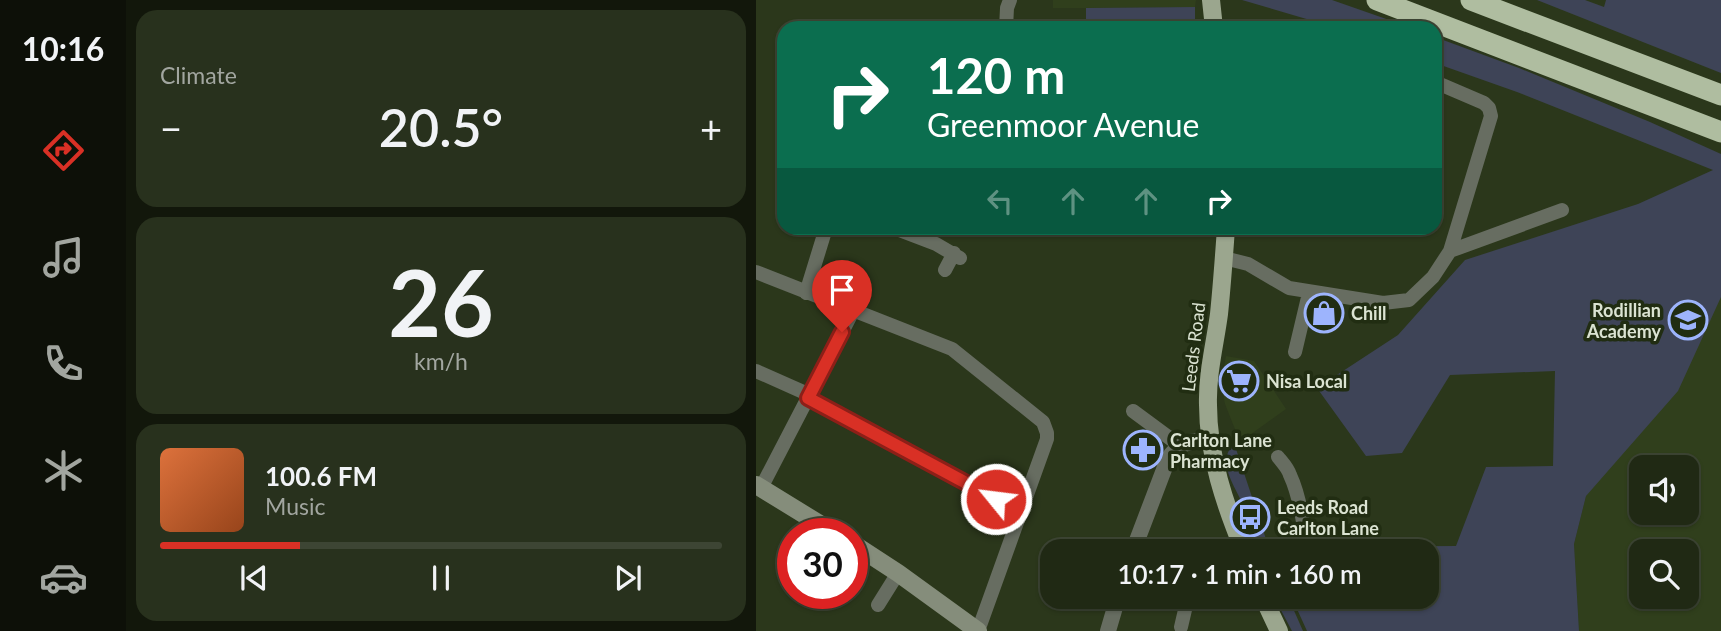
<!DOCTYPE html>
<html lang="en">
<head>
<meta charset="utf-8">
<style>
  :root { --surface:#202914; --page:#28311d; --text:#f1f3f6; --muted:#a2a6a0; --line:#3d4534; --accent:#d93025 }
  body { margin:0; font-family:Lato,sans-serif; background:var(--page); color:var(--text); height:100vh; display:flex; flex-direction:column; font-size:26px; white-space:nowrap }
  * { box-sizing:border-box; margin:0 }
  p { font-size:23px; color:var(--muted) }
  .icon { flex:none; width:38px; height:38px; fill:none; stroke:currentColor; stroke-width:2; stroke-linecap:round; stroke-linejoin:round }
  .map { position:relative; flex:1; overflow:hidden }
  .panel { display:flex; flex-direction:column; gap:10px; padding:10px; background:#12170b; width:630px }
  .panel>* { flex:none }
  .hud { position:absolute; left:21px; top:21px; width:665px; height:214px; border-radius:21px; box-shadow:0 2px 5px #0004,0 0 0 2px var(--line); background:#0b6e4f; color:#fff; overflow:hidden }
  .buttons { position:absolute; left:873px; top:455px; display:grid; gap:14px }
  .buttons a { display:grid; place-items:center; width:70px; height:70px; border-radius:14px; background:var(--surface); box-shadow:0 2px 5px #0004,0 0 0 2px var(--line); font-size:35px }
  .speed { position:absolute; left:21px; top:518px; display:flex; gap:14px; font-size:35px; font-weight:700; text-align:center }
  .speed>* { display:grid; place-content:center; width:91px; height:91px; border-radius:50%; background:var(--surface); box-shadow:0 2px 5px #0004,0 0 0 2px var(--line); line-height:1 }
  .speed .limit { border:10px solid #d22; background:#fff; color:#111 }
  .pin { position:absolute; display:grid; place-items:center; width:60px; height:60px; color:#fff; margin:-72px -30px; border-radius:50% 50% 50% 0; rotate:-45deg; box-shadow:0 0 7px #0007 }
  .pin .icon { rotate:45deg }
  .me { position:absolute; width:77px; margin:-38px; rotate:299deg; stroke-linejoin:round; filter:drop-shadow(0 0 5px #0008) }
  .turn { display:flex; align-items:center; gap:24px; height:147px; padding:0 35px; font-size:32px }
  .turn .icon { width:91px; height:91px; stroke-width:2.5 }
  .turn b { display:block; font-size:49px; line-height:60px }
  .lanes { display:flex; align-items:center; height:66px; padding:0 35px; background:#0003; justify-content:center; gap:35px; direction:ltr }
  .lanes .off { opacity:.35 }
  .big { font-size:52px; font-weight:600; line-height:1.1 }
  .panel .tile { flex:1; display:flex; flex-direction:column; justify-content:center; gap:10px; min-width:0; padding:0 24px; border-radius:21px; background:var(--page) }
  .panel .dial { align-items:center; gap:0 }
  .dial b { font-size:91px; line-height:1 }
  .song { display:flex; align-items:center; gap:21px }
  .cover { width:84px; height:84px; border-radius:10px; background:linear-gradient(135deg,hsl(20 70% 55%),hsl(20 70% 35%)) }
  .played { height:7px; border-radius:4px; background:linear-gradient(90deg,var(--accent) 25%,var(--line) 25%) }
  .keys { display:flex; justify-content:space-around; direction:ltr }
  .heat { display:flex; justify-content:space-between; align-items:center; font-size:38px; direction:ltr }
  .trip { position:absolute; left:284px; top:539px; width:399px; height:70px; border-radius:21px; background:var(--surface); box-shadow:0 2px 5px #0004,0 0 0 2px var(--line); font-weight:600; line-height:70px; text-align:center }
  main { display:flex; flex:1; min-height:0 }
  .tabs { display:flex; flex-direction:column; width:126px; justify-content:space-around; align-items:center; background:#0d1008; color:var(--muted) }
  .tabs .icon { width:49px; height:49px }
  .tabs .selected { color:var(--accent) }
  .tabs b { font-size:32px; color:var(--text) }
  .map>svg:first-child { display:block }
  .built { fill:#303f1c; fill-rule:evenodd }
  .green { fill:#3e4457 }
  .lines { fill:none; stroke-linecap:round; stroke-linejoin:round }
  .minor { stroke:#676d61; stroke-width:14 }
  .tertiary { stroke:#676d61; stroke-width:16 }
  .secondary { stroke:#858d7b; stroke-width:18 }
  .primary { stroke:#9ba68e; stroke-width:18 }
  .motorway { stroke:#afbda0; stroke-width:21 }
  .route-casing { stroke:#8d1f18; stroke-width:18 }
  .route { stroke:#d93025; stroke-width:12 }
  .labels { text-anchor:middle; dominant-baseline:central; stroke-width:7; stroke-linejoin:round; paint-order:stroke }
  .poi-label { font-size:18px; font-weight:bold; fill:#dbe3d2; stroke:#212d12; text-anchor:start }
  .street-label { font-size:18px; fill:#dbe3d2; stroke:#212d12 }
</style>
</head>
<body>
<main>
<nav class="tabs">
<b>10:16</b>
<svg class="icon selected" aria-label="directions" viewBox="0 0 24 24"><path d="M12 3l9 9-9 9-9-9zM9 14v-3h6M13 9l2 2-2 2"/></svg>
<svg class="icon" aria-label="music" viewBox="0 0 24 24"><path d="M9 18V5l10-2v13"/><circle cx="6" cy="18" r="3"/><circle cx="16" cy="16" r="3"/></svg>
<svg class="icon" aria-label="phone" viewBox="0 0 24 24"><path d="M5 4h4l2 5-3 2q2 4 5 5l2-3 5 2v4C11 20 4 13 5 4z"/></svg>
<svg class="icon" aria-label="climate" viewBox="0 0 24 24"><path d="M12 3v18M4 7l16 10M4 17L20 7"/></svg>
<svg class="icon" aria-label="car" viewBox="0 0 24 24"><path d="M5 17H2v-5l4-1 3-4h7l3 4 3 1v5h-3M9 17h6M6 11h13"/><circle cx="7" cy="17" r="2"/><circle cx="17" cy="17" r="2"/></svg>
</nav>
<section class="panel">
<div class="tile"><p>Climate</p>
<div class="heat"><a>−</a><b class="big">20.5°</b><a>+</a></div>
</div>
<div class="tile dial"><b>26</b><p>km/h</p></div>
<div class="tile">
<div class="song"><i class="cover"></i><div><b>100.6 FM</b><p>Music</p></div></div>
<div class="played"></div>
<div class="keys"><svg class="icon" aria-label="previous" viewBox="0 0 24 24"><path d="M18 5L8 12l10 7zM5 5v14"/></svg><svg class="icon" aria-label="pause" viewBox="0 0 24 24"><path d="M8 5v14M16 5v14"/></svg><svg class="icon" aria-label="next" viewBox="0 0 24 24"><path d="M6 5l10 7-10 7zM19 5v14"/></svg></div>
</div>
</section>
<div class="map">
<svg width="965" height="631" viewBox="0 0 965 631">
  <rect width="100%" height="100%" fill="#2b371b"/>
  <path class="built" d="M 297,0 L 440,0 L 439,7 L 330,8 L 297,8 Z
    M 965,173 L 965,631 L 823,631 L 818,544 L 830,496 ZM 886,467 L 931,467 L 931,513 L 886,513 ZM 886,551 L 931,551 L 931,597 L 886,597 Z
    M 470,356 L 498,361 L 530,409 L 484,442 L 469,404 L 465,383 Z"/>
  <path class="green" d="M 486,0 L 576,0 L 656,28 L 581,28 Z
    M 781,0 L 829,0 L 848,7 L 850,0 L 965,0 L 965,73 Z
    M 439,7 L 439,28 L 330,28 L 330,8 Z
    M 679,37 L 763,68 L 894,122 L 965,154 L 965,297 L 922,391 L 830,496 L 818,544 L 823,631 L 551,631 L 536,598 L 670,597 L 670,551 L 564,551 L 565,547 L 700,546 L 730,467 L 797,466 L 799,371 L 694,375 L 646,453 L 610,456 L 561,388 L 642,335 L 709,260 L 882,204 L 957,170 L 761,92 L 679,63 Z
    M 478,443 L 514,551 L 498,550 C 495,537 493,524 489,511 C 483,489 458,465 478,443 Z
    M 518,597 L 532,597 L 547,631 L 536,631 Z"/>
  <g class="lines">
    <path class="minor" d="M 250,28 L 251,8 L 254,0
      M 138,228 L 180,244 L 204,258
      M 694,251 L 806,210
      M 468,258 L 492,264 L 533,288 L 627,303 L 653,300 L 677,277 L 694,251 L 735,116 L 733,108 L 728,103 L 679,82
      M 189,270 L 198,253
      M 0,272 L 196,349 L 287,422 L 291,433 L 291,439 L 222,631
      M 50,293 L 70,228
      M 539,352 L 553,293
      M 0,371 L 54,395
      M 52,398 L 263,512
      M 377,411 L 423,445
      M 522,457 C 526,462 532,468 534,475 C 542,492 552,534 547,551
      M 5,488 L 97,311
      M 415,597 L 431,602
      M 122,605 L 142,573
      M 425,627 L 432,597"/>
    <path class="tertiary" d="M 377,551 L 412,459 C 424,441 434,442 454,439
      M 352,631 L 362,597"/>
    <path class="secondary" d="M 0,485 L 80,534
      M 96,543 L 142,573 L 222,631"/>
    <path class="primary" d="M 455,0 L 458,28
      M 470,228 C 468,256 466,285 463,314 C 459,344 451,374 452,405 C 452,455 469,505 488,551
      M 507,597 L 523,631"/>
    <path class="motorway" d="M 621,0 L 965,132
      M 715,0 L 965,95"/>
  </g>
  <g class="lines">
    <defs>
      <path id="route" d="M 86,332 L 52,398 L 240,499"/>
    </defs>
    <use href="#route" class="route-casing"/>
    <use href="#route" class="route"/>
  </g>
  <defs>
    <symbol id="shop-ring" viewBox="-11 -11 22 22"><circle r="9.5" fill="#212d12" stroke="#9db4fd" stroke-width="1.5"/><path d="M-5-2.5h2.3a2.7 3.5 0 0 1 5.4 0H5L5.5 6h-11ZM-1.5-2.5h3a1.5 2.3 0 0 0-3 0Z" fill="#9db4fd"/></symbol>
    <symbol id="school-ring" viewBox="-11 -11 22 22"><circle r="9.5" fill="#212d12" stroke="#9db4fd" stroke-width="1.5"/><path d="M0-5L7-2L0 1L-7-2ZM-4 1L0 2.5L4 1V4Q0 6-4 4Z" fill="#9db4fd"/></symbol>
    <symbol id="supermarket-ring" viewBox="-11 -11 22 22"><circle r="9.5" fill="#212d12" stroke="#9db4fd" stroke-width="1.5"/><path d="M-6-5.5h2.5l.6 2H6L4.5 2H-2.5L-4.4-4H-6ZM-1.5 3.2a1.3 1.3 0 1 0 .1 0ZM3 3.2a1.3 1.3 0 1 0 .1 0Z" fill="#9db4fd"/></symbol>
    <symbol id="pharmacy-ring" viewBox="-11 -11 22 22"><circle r="9.5" fill="#212d12" stroke="#9db4fd" stroke-width="1.5"/><path d="M-2-6h4v4h4v4h-4v4h-4v-4h-4v-4h4Z" fill="#9db4fd"/></symbol>
    <symbol id="bus-ring" viewBox="-11 -11 22 22"><circle r="9.5" fill="#212d12" stroke="#9db4fd" stroke-width="1.5"/><path d="M-5-6H5V4H4V6H2V4H-2V6H-4V4H-5ZM-3.5-4V0h7V-4ZM-3.5 1.2v1.5H-2V1.2ZM2 1.2v1.5H3.5V1.2Z" fill="#9db4fd"/></symbol>
  </defs>
  <g fill-rule="evenodd">
    <use href="#shop-ring" x="546" y="291" width="44" height="44"/>
    <use href="#school-ring" x="910" y="298" width="44" height="44"/>
    <use href="#supermarket-ring" x="461" y="359" width="44" height="44"/>
    <use href="#pharmacy-ring" x="365" y="428" width="44" height="44"/>
    <use href="#bus-ring" x="472" y="495" width="44" height="44"/>
  </g>
  <g class="labels">
    <g class="poi-label">
      <text x="905" y="310" text-anchor="end">Rodillian<tspan x="905" dy="21">Academy</tspan></text>
      <text x="595" y="313">Chill</text>
      <text x="510" y="381">Nisa Local</text>
      <text x="414" y="440">Carlton Lane<tspan x="414" dy="21">Pharmacy</tspan></text>
      <text x="521" y="507">Leeds Road<tspan x="521" dy="21">Carlton Lane</tspan></text>
    </g>
    <g class="street-label">
      <text transform="translate(437 347) rotate(-83)">Leeds Road</text>
    </g>
  </g>
</svg>
<div class="buttons">
<a><svg class="icon" aria-label="sound" viewBox="0 0 24 24"><path d="M4 9h4l5-4v14l-5-4H4zM17 9q2 3 0 6"/></svg></a>
<a><svg class="icon" aria-label="search" viewBox="0 0 24 24"><circle cx="10" cy="10" r="6"/><path d="M15 15l6 6"/></svg></a>
</div>
<div class="speed"><div class="limit">30</div></div>
<div class="pin" style="left:86px;top:332px;background:#d93025"><svg class="icon" aria-label="arrive" viewBox="0 0 24 24"><path d="M6 21V4h12l-3 4 3 4H6"/></svg></div>
<svg class="me" style="left:240px;top:499px" viewBox="-20 -20 40 40"><circle r="17" fill="#d93025" stroke="#fff" stroke-width="3"/><path d="M0-11L8 9 0 5-8 9z" fill="#fff"/></svg>
<div class="trip">10:17 · 1 min · 160 m</div>
<div class="hud">
<div class="turn"><svg class="icon" aria-label="right" viewBox="0 0 24 24"><path d="M7 20v-9h11M14 6l5 5-5 5"/></svg><div><b>120 m</b>Greenmoor Avenue</div></div>
<div class="lanes"><svg class="icon off" aria-label="left" viewBox="0 0 24 24"><path d="M17 20v-9H6M10 6l-5 5 5 5"/></svg><svg class="icon off" aria-label="ahead" viewBox="0 0 24 24"><path d="M12 20V5M6 11l6-6 6 6"/></svg><svg class="icon off" aria-label="ahead" viewBox="0 0 24 24"><path d="M12 20V5M6 11l6-6 6 6"/></svg><svg class="icon" aria-label="right" viewBox="0 0 24 24"><path d="M7 20v-9h11M14 6l5 5-5 5"/></svg></div>
</div>
</div>
</main>
</body>
</html>
